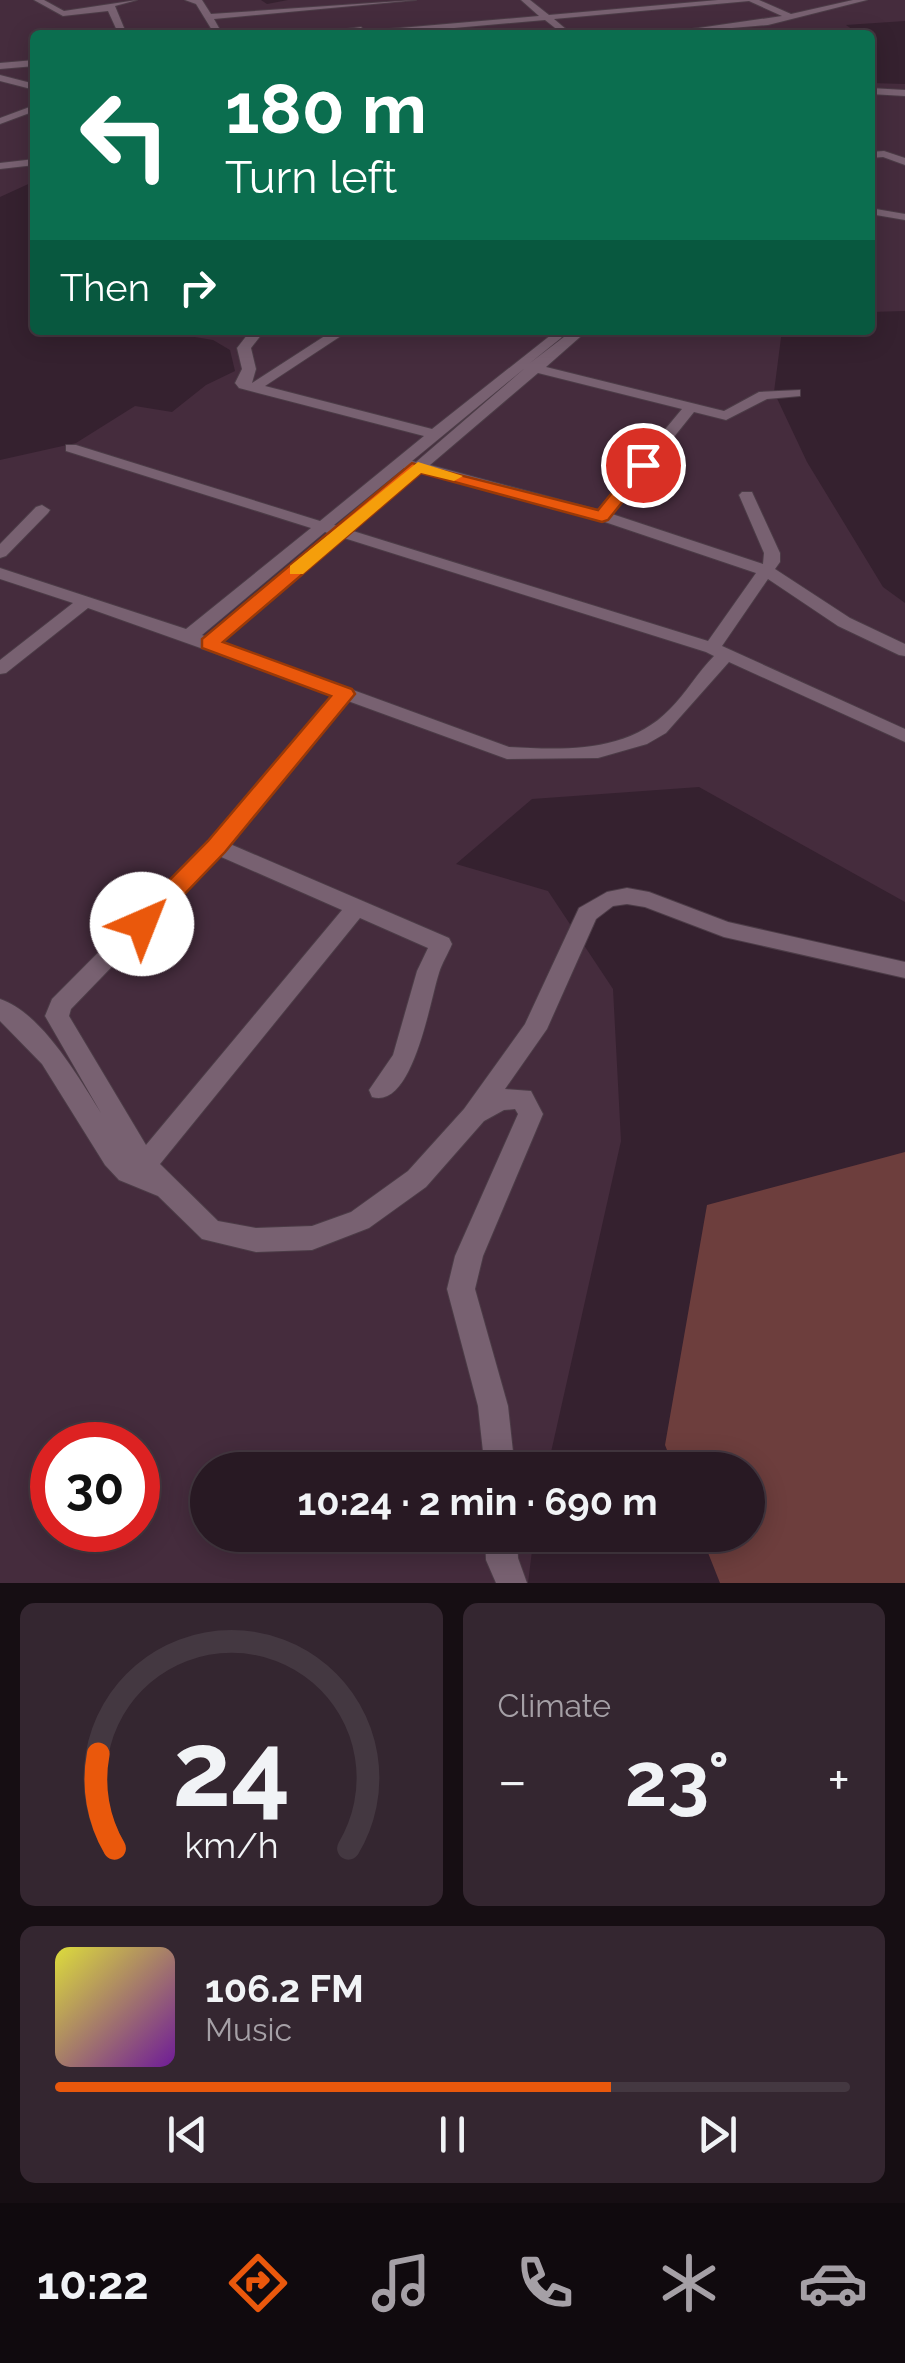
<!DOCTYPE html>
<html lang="en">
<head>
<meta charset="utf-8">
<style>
  :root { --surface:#281923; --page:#342630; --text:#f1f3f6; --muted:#a5a0a6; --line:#443841; --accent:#ea580c }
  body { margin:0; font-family:Raleway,sans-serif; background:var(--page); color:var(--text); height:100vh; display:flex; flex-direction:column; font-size:38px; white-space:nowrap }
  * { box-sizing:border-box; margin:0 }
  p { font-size:32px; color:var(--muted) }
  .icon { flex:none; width:55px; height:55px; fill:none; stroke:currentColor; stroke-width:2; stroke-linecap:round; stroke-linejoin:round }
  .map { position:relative; height:1583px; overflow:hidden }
  .sheet { display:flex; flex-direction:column; gap:20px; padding:20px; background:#160e13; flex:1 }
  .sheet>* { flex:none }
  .top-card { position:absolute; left:30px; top:30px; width:845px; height:305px; border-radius:10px; box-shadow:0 5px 25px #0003,0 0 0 2px var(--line); background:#0b6e4f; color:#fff; overflow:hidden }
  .speed { position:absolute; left:30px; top:1422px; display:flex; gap:20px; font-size:50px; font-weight:700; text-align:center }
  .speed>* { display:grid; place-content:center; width:130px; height:130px; border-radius:50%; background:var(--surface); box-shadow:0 5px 25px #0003,0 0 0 2px var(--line); line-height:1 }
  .speed .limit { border:15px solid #d22; background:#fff; color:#111 }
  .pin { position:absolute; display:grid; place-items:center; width:85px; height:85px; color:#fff; margin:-42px; border:5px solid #fff; border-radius:50%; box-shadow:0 2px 10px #0007 }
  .me { position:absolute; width:110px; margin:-55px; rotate:44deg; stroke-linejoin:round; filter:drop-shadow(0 0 8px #0008) }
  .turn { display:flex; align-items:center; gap:35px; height:210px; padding:0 30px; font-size:45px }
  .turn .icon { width:130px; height:130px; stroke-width:2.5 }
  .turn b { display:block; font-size:70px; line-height:85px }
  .then { display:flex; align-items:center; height:95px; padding:0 30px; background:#0003; gap:20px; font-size:38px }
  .big { font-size:75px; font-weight:700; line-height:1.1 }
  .sheet .widget { flex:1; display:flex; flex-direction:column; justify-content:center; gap:15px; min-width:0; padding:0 35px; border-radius:15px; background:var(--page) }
  .sheet .dial { align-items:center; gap:0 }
  .dial svg { height:260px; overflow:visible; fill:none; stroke:var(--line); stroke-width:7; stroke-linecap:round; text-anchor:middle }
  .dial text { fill:var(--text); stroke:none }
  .song { display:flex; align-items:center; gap:30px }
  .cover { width:120px; height:120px; border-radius:15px; background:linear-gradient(135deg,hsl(60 70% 55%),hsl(280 70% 35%)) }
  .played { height:10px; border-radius:5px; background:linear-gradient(90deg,var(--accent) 70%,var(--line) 70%) }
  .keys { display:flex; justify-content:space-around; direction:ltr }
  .heat { display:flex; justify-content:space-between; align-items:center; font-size:55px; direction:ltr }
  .sheet .tiles { flex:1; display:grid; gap:20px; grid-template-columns:1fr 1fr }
  .widget:last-child { grid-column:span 2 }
  .trip { position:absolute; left:190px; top:1452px; width:575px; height:100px; border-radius:50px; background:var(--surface); box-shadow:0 5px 25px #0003,0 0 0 2px var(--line); font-weight:700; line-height:100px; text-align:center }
  .tab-bar { display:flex; height:160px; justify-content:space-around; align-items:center; background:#100a0e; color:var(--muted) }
  .tab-bar .icon { width:70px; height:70px }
  .tab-bar .active { color:var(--accent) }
  .tab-bar b { font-size:45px; color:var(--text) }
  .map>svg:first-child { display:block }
  .built { fill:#452c3d; fill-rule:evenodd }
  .green { fill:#6d3e3d }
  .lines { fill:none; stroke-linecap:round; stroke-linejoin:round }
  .minor-casing { stroke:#4c3c47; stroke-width:2 }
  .minor { fill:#786171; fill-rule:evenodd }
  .route { fill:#ea580c; stroke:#983908; stroke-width:2.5 }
  .slow { fill:#f59e0b }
</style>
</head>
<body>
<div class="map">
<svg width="905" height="1583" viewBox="0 0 905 1583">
  <rect width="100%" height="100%" fill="#35212f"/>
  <path class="built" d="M 0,0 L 261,0 L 267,4 L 288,0 L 905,0 L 905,21 L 846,25 L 860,35 L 35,35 L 35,181 L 0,197 Z
    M 870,83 L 905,84 L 905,311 L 870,312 Z
    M 152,330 L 782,330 L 774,392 L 807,462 L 883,587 L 905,603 L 905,902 L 699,787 L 532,799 L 456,864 L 548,891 L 613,989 L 621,1141 L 547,1470 L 208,1470 L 208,1535 L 534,1535 L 528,1583 L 0,1583 L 0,460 L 76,443 L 135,406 L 172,412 L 206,385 L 235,371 L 230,350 L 213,340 ZM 52,1445 L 138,1445 L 138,1530 L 52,1530 Z"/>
  <path class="green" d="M 905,1152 L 905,1583 L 720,1583 L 701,1535 L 748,1535 L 748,1470 L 675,1470 L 665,1445 L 707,1205 Z"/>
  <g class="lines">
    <defs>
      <path id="minor" d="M 34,0 L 44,0 L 64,11 L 137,0 L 115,6 L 127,35 L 119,35 L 108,11 L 63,16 Z
        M 185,0 L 202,0 L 211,14 L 416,0 L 214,19 L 223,35 L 215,35 L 196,4 Z
        M 521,0 L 530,0 L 549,15 L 718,0 L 759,0 L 791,14 L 853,0 L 867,0 L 768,25 L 650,35 L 782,16 L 749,1 L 554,19 L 573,35 L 564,35 L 545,20 L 376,35 L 304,35 L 361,27 L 365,31 L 539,16 Z
        M 35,60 L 35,66 L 0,69 L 0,63 Z
        M 0,75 L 35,84 L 35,90 L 0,81 Z
        M 870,88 L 905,90 L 905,96 L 870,94 Z
        M 35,105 L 35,111 L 0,124 L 0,118 Z
        M 884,151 L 905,158 L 905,165 L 883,157 L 870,158 L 870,152 Z
        M 35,159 L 35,165 L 0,169 L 0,163 Z
        M 870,208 L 905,214 L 905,220 L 870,214 Z
        M 251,330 L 265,330 L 251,348 L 256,369 L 252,383 L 334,330 L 350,330 L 265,386 L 432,429 L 556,331 L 563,335 L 561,338 L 530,363 L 573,330 L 588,330 L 546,367 L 724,411 L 759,392 L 800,390 L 800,396 L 767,399 L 726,420 L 694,412 L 612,514 L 763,564 L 764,553 L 739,495 L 742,492 L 752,492 L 780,553 L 780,562 L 775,569 L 850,618 L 905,644 L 905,656 L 899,655 L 838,626 L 768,579 L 722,646 L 905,729 L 905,742 L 729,662 L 666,733 L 647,744 L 598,758 L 507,759 L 348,701 L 230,844 L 449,938 L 452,944 C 448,954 442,963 439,973 C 430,1000 413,1110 372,1097 L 369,1090 L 393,1055 L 417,971 L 428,948 L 360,918 L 160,1164 L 218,1221 L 256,1228 L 312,1226 L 351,1212 L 408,1171 L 464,1109 L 525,1024 L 579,908 L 607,892 L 627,888 L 649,892 L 728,922 L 905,962 L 905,978 L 724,937 L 645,907 L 627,904 L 613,906 L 596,919 L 547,1029 L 505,1089 L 531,1091 L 543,1114 L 483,1256 L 475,1289 L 508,1406 L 515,1470 L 485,1470 L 478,1406 L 447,1289 L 455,1256 L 518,1114 L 515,1109 L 504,1110 L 484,1121 L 426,1187 L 369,1228 L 312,1250 L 256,1252 L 202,1239 L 158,1196 L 119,1180 L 105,1165 L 42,1064 L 0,1021 L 0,999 C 41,1012 79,1078 101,1113 L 45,1016 L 52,999 L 209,841 L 333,695 L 88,608 L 6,673 L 0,674 L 0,660 L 73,603 L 0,579 L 0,568 L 186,629 L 311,528 L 66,451 L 66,445 L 76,445 L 320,521 L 424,436 L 239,388 L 235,383 L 242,369 L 237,348 ZM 525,368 L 416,462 L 412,461 ZM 538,373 L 682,409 L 598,510 L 430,465 ZM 404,468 L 408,469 L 339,526 L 334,525 ZM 421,472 L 596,519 L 756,573 L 708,641 L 353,531 ZM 325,532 L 330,534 L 207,637 L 202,635 ZM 344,538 L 706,652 L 714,656 C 698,672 686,693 670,709 C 628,753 565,750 509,747 L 222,642 ZM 219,856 L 342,910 L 146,1145 L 69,1016 L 71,1009 Z
        M 42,505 L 50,510 L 48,513 L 6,556 L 0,558 L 0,544 L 36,507 Z
        M 485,1535 L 517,1535 L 518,1558 L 527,1583 L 496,1583 L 486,1560 Z"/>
    </defs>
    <use href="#minor" class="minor-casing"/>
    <use href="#minor" class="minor"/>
  </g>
  <path class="route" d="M 643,460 L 652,465 L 608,520 L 602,522 L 421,473 L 223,642 L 352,689 L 355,694 L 225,852 L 150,930 L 133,930 L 129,924 L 133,917 L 208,841 L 331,696 L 202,648 L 202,639 L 412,463 L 598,510 L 637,462 Z"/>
  <path class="slow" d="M 418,462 L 463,476 L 454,481 L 421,473 L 303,574 L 290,574 L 290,566 Z"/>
</svg>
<div class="speed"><div class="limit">30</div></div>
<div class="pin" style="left:643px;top:465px;background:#d93025"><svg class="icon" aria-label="arrive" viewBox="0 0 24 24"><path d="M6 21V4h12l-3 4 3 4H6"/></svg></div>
<svg class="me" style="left:142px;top:924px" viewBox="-20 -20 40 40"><circle r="19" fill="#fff"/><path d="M0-13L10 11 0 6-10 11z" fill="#ea580c"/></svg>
<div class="trip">10:24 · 2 min · 690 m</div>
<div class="top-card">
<div class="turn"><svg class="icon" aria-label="left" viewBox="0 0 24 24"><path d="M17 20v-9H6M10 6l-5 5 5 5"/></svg><div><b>180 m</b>Turn left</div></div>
<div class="then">Then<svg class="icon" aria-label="right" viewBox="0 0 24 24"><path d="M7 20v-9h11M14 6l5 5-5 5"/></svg></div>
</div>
</div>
<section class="sheet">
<div class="tiles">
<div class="widget dial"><svg viewBox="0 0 100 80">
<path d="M14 69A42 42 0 1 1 86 69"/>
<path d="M14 69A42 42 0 0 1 9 40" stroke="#ea580c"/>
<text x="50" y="56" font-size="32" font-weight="700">24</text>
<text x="50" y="72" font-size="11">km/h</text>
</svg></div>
<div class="widget"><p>Climate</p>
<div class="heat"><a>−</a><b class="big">23°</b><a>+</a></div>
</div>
<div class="widget">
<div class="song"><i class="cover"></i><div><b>106.2 FM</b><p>Music</p></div></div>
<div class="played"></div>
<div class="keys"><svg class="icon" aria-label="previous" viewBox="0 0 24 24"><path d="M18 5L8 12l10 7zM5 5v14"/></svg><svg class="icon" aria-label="pause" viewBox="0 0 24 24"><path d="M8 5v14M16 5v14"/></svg><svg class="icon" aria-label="next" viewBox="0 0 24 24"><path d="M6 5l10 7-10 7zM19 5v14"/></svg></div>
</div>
</div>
</section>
<nav class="tab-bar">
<b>10:22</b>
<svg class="icon active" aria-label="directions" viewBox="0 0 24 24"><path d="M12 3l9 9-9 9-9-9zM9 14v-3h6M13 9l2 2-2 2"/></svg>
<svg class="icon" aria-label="music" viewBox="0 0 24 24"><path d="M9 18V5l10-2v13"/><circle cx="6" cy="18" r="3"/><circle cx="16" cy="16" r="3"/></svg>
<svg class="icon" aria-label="phone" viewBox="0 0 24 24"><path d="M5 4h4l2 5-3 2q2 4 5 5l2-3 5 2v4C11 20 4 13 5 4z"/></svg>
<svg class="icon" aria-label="climate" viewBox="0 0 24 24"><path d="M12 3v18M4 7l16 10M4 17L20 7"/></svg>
<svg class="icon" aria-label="car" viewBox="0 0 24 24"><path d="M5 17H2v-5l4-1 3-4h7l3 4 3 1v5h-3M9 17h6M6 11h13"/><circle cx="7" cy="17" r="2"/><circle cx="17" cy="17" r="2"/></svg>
</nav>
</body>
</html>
